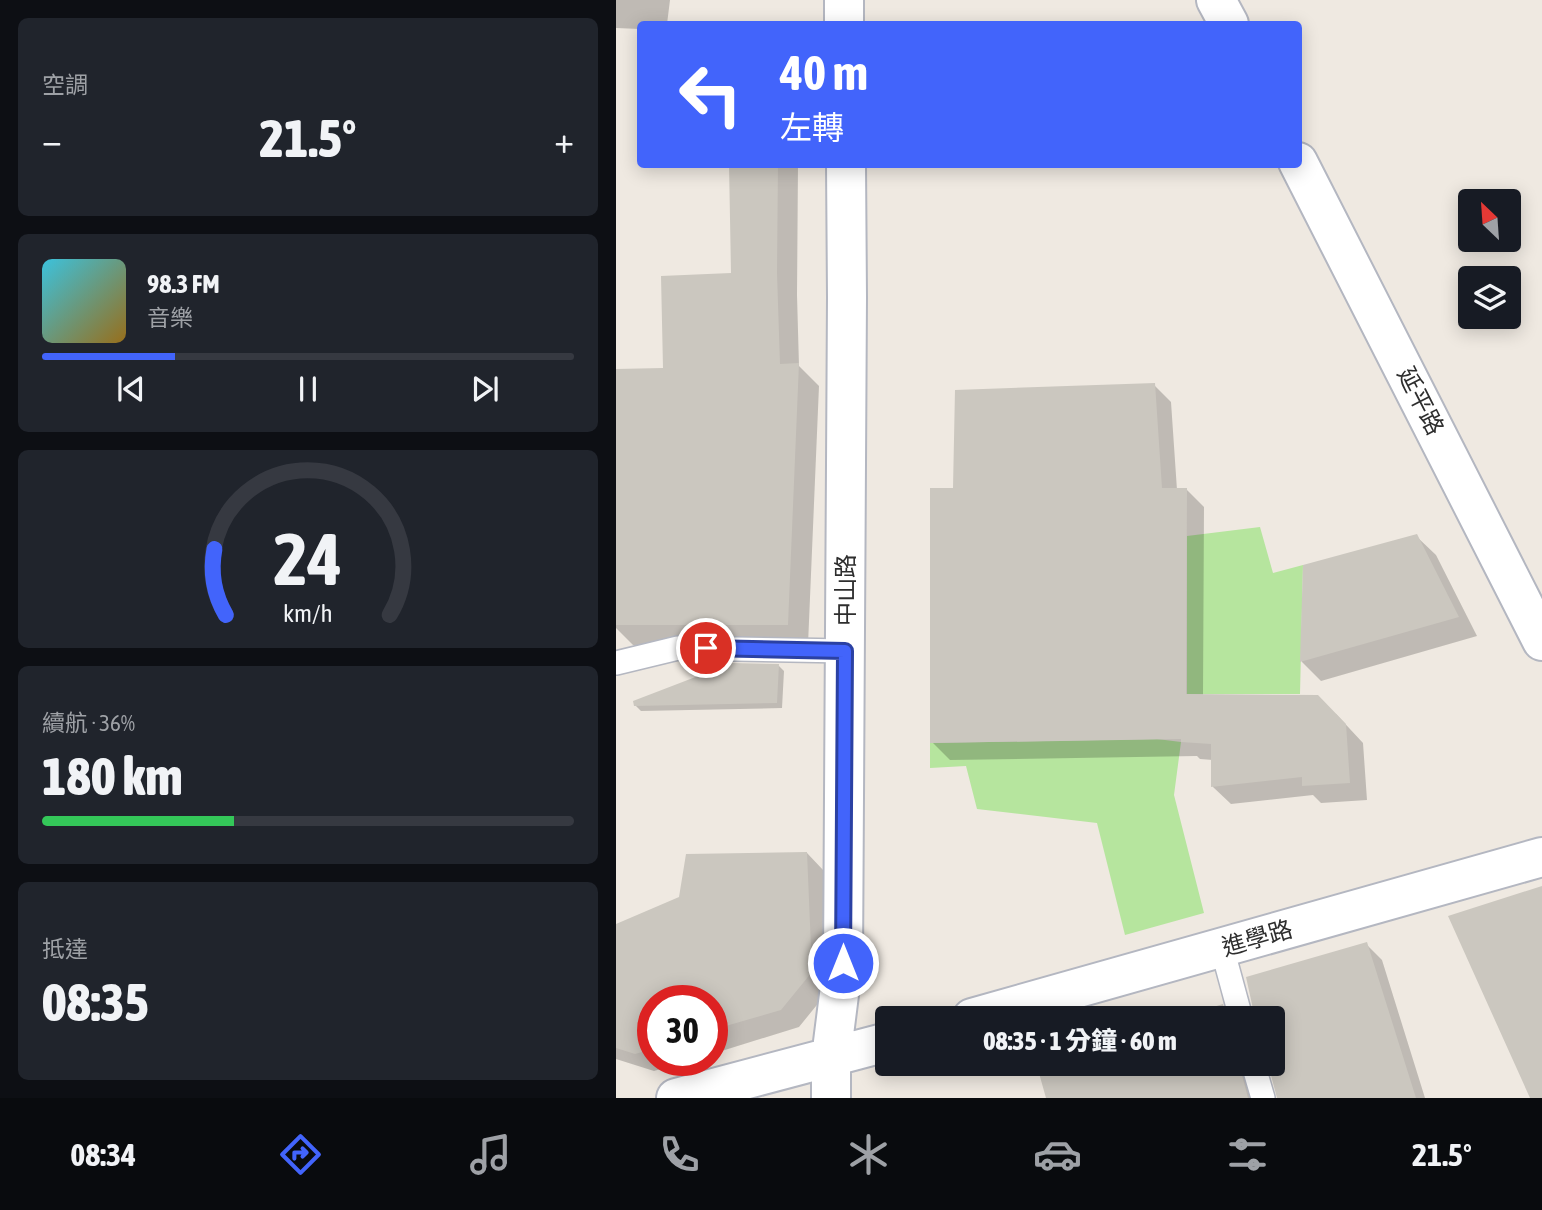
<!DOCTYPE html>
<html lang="zh-TW">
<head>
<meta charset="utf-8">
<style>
  :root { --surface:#171b24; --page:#20242c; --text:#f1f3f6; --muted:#9ea1a6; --line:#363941; --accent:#4264fb }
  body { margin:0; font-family:"Asap Condensed","Noto Sans TC",sans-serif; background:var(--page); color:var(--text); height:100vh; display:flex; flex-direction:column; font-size:26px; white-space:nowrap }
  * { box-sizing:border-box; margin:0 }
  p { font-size:23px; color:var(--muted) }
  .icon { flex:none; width:38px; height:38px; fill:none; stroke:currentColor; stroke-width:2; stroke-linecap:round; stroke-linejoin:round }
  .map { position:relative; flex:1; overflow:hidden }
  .panel { display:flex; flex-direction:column; gap:18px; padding:18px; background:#0d0f14; width:616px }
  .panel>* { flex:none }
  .guide { position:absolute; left:21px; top:21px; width:665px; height:147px; border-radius:7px; box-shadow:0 4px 18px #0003; background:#4264fb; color:#fff; overflow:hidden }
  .needle { width:46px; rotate:335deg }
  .controls { position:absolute; left:842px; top:189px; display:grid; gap:14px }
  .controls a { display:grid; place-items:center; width:63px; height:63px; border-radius:7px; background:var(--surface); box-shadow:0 4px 18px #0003; font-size:35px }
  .speed { position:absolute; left:21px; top:985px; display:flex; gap:14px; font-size:35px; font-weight:700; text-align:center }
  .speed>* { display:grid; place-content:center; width:91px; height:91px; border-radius:50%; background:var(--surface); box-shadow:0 4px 18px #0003; line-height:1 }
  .speed .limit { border:10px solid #d22; background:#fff; color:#111 }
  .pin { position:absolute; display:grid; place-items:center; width:60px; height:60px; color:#fff; margin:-30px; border:4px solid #fff; border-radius:50%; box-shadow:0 2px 7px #0007 }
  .me { position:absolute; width:77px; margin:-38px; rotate:0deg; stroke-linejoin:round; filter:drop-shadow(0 0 5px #0008) }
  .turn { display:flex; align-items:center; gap:24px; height:147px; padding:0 28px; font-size:32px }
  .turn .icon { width:91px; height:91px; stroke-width:2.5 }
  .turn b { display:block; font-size:49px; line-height:60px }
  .big { font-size:52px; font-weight:800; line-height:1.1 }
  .panel .widget { flex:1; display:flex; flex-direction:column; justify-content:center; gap:10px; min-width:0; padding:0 24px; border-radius:10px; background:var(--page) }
  .panel .dial { align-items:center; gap:0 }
  .dial svg { height:182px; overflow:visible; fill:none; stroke:var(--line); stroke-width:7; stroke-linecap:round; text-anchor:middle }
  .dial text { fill:var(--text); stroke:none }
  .song { display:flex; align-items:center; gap:21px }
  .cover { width:84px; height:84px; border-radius:10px; background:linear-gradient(135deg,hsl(190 70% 55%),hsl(40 70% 35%)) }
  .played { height:7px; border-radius:4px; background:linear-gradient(90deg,var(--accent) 25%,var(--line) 25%) }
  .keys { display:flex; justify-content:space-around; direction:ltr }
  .heat { display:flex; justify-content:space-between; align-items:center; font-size:38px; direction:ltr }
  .charge { height:10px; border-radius:5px; background:linear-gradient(90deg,#34c759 36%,var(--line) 0) }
  .trip { position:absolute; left:259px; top:1006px; width:410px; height:70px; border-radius:7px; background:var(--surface); box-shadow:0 4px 18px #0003; font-weight:800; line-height:70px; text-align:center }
  .tabs { display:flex; height:112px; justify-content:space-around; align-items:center; background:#090b0e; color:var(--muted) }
  .tabs .icon { width:49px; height:49px }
  .tabs .active { color:var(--accent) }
  .tabs b { font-size:32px; color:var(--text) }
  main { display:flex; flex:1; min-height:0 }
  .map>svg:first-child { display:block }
  .green { fill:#b6e59e }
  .shadow { fill:#0003 }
  .building { fill:#cbc7bf }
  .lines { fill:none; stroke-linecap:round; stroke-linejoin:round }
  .service-casing { stroke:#b4b7c1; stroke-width:26 }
  .minor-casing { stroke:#b4b7c1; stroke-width:42 }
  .service { stroke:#fff; stroke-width:23 }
  .minor { stroke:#fff; stroke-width:38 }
  .route-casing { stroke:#2b41a3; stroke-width:18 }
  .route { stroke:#4264fb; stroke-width:12 }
  .labels { text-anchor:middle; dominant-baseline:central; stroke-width:5; stroke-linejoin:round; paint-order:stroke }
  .street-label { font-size:24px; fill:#2e2e2e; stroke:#fff }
</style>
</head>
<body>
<main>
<section class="panel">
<div class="widget"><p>空調</p>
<div class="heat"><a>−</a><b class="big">21.5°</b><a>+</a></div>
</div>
<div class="widget">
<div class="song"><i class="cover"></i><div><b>98.3 FM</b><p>音樂</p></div></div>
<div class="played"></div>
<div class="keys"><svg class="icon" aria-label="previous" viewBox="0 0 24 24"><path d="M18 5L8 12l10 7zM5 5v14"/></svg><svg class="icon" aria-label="pause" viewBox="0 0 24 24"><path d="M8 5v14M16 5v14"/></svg><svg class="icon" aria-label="next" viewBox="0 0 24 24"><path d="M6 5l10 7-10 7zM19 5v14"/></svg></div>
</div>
<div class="widget dial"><svg viewBox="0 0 100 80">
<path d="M14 69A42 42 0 1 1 86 69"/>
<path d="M14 69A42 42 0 0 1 9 40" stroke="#4264fb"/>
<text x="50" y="56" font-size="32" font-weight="700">24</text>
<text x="50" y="72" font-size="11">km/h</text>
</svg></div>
<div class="widget"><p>續航 · 36%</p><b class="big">180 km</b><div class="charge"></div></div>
<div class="widget"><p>抵達</p><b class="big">08:35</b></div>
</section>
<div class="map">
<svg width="926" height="1098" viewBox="0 0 926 1098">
  <rect width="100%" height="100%" fill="#efe9e1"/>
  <path class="green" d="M 644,527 L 657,573 L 687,565 L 684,694 L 571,694 L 571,536 Z
    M 541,739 L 565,742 L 558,795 L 588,913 L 509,935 L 481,823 L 361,809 L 350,766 L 314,768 L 314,743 Z"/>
  <path class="shadow" d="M 0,0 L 54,0 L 51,24 L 24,24 L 24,29 L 0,28 Z
    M 115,164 L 182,164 L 181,295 L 183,366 L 203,386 L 192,645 L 17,645 L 0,628 L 0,371 L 49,369 L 117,275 Z
    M 538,385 L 555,402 L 561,490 L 571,490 L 588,507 L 587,696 L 720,714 L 747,743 L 751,800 L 705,803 L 697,795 L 615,804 L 597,787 L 597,760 L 584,759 L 581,756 L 334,760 L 316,742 L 338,490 Z
    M 800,536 L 820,555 L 861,636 L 705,681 L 686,662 L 689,567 Z
    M 163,666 L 168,671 L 166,708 L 25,711 L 19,705 Z
    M 191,853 L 208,871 L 213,990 L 183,1027 L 96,1054 L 96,1001 L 37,1001 L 37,1060 L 74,1060 L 38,1071 L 0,1059 L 0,926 Z
    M 750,944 L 766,960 L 809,1098 L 662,1098 L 654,1065 L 648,1066 L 642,1098 L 432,1098 L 435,1064 L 656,1064 L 656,1018 L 640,1018 L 632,978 Z
    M 606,1006 L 619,1018 L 567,1018 Z"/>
  <path class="building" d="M 113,164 L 162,164 L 161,273 L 164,364 L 183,363 L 172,625 L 0,625 L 0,369 L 47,368 L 45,276 L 115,273 Z
    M 539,383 L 546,488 L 571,488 L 570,694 L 702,695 L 730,724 L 734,783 L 686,786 L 686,777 L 595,787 L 595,744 L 565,742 L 565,739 L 314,743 L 314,488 L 337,488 L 339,390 Z
    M 801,534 L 843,617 L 684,662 L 687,565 Z
    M 116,663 L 163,664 L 161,703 L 18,706 L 17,701 Z
    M 191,852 L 196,972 L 165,1010 L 96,1030 L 96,1001 L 37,1001 L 37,1049 L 19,1054 L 0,1048 L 0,924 L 63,897 L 70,854 Z
    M 926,886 L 926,1098 L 914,1098 L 832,916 Z
    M 751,942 L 800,1098 L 661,1098 L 652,1064 L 656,1064 L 656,1018 L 639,1018 L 630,977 Z
    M 607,1004 L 611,1018 L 561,1018 Z
    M 423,1064 L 623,1064 L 632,1098 L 430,1098 L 421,1066 Z"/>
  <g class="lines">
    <defs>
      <path id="service" d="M 0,663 L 62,648 L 229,651
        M 606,948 L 625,1018
        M 637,1064 L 647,1098"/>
      <path id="minor" d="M 228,0 L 228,24
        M 600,0 L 613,24
        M 682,162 L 926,641
        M 356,1018 L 926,857
        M 60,1098 L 271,1042
        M 215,1098 L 215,1058 L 227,963 L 231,297 L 230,164"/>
    </defs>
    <use href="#service" class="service-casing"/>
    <use href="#minor" class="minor-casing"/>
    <use href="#service" class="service"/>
    <use href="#minor" class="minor"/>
  </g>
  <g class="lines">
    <defs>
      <path id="route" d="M 90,648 L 229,651 L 227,963"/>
    </defs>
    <use href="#route" class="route-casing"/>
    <use href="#route" class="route"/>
  </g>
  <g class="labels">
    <g class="street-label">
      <text transform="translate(805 401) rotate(63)">延平路</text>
      <text transform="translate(229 590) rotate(-90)">中山路</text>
      <text transform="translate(641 938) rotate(-16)">進學路</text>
    </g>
  </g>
</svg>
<div class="controls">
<a><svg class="needle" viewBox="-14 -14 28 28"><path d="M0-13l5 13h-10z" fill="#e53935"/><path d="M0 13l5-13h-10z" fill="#9ea1a6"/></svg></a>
<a><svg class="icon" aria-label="layers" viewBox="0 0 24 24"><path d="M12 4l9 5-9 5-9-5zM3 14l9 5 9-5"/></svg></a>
</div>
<div class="speed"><div class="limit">30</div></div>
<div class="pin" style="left:90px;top:648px;background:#d93025"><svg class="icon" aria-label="arrive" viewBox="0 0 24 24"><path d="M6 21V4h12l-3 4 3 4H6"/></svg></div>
<svg class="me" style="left:227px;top:963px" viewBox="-20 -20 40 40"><circle r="17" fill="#4264fb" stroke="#fff" stroke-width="3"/><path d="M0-11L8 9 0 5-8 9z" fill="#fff"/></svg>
<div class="trip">08:35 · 1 分鐘 · 60 m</div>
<div class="guide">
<div class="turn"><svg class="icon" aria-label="left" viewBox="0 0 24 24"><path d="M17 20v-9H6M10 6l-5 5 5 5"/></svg><div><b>40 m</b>左轉</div></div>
</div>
</div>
</main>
<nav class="tabs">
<b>08:34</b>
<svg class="icon active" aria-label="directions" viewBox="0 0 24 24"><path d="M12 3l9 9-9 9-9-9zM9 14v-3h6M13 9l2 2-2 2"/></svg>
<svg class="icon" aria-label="music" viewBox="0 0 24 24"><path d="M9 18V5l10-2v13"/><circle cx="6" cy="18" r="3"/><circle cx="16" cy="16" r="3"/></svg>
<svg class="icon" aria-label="phone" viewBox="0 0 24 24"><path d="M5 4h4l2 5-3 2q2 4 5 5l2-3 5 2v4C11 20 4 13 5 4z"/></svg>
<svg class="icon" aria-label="climate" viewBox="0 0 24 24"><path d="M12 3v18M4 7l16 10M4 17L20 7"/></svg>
<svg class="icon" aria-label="car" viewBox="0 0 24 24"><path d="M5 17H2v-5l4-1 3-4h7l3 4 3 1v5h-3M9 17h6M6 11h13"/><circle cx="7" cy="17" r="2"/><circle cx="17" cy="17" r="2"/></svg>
<svg class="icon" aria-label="filters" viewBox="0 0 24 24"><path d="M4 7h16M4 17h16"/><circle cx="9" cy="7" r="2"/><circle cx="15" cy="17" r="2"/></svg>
<b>21.5°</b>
</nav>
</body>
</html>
